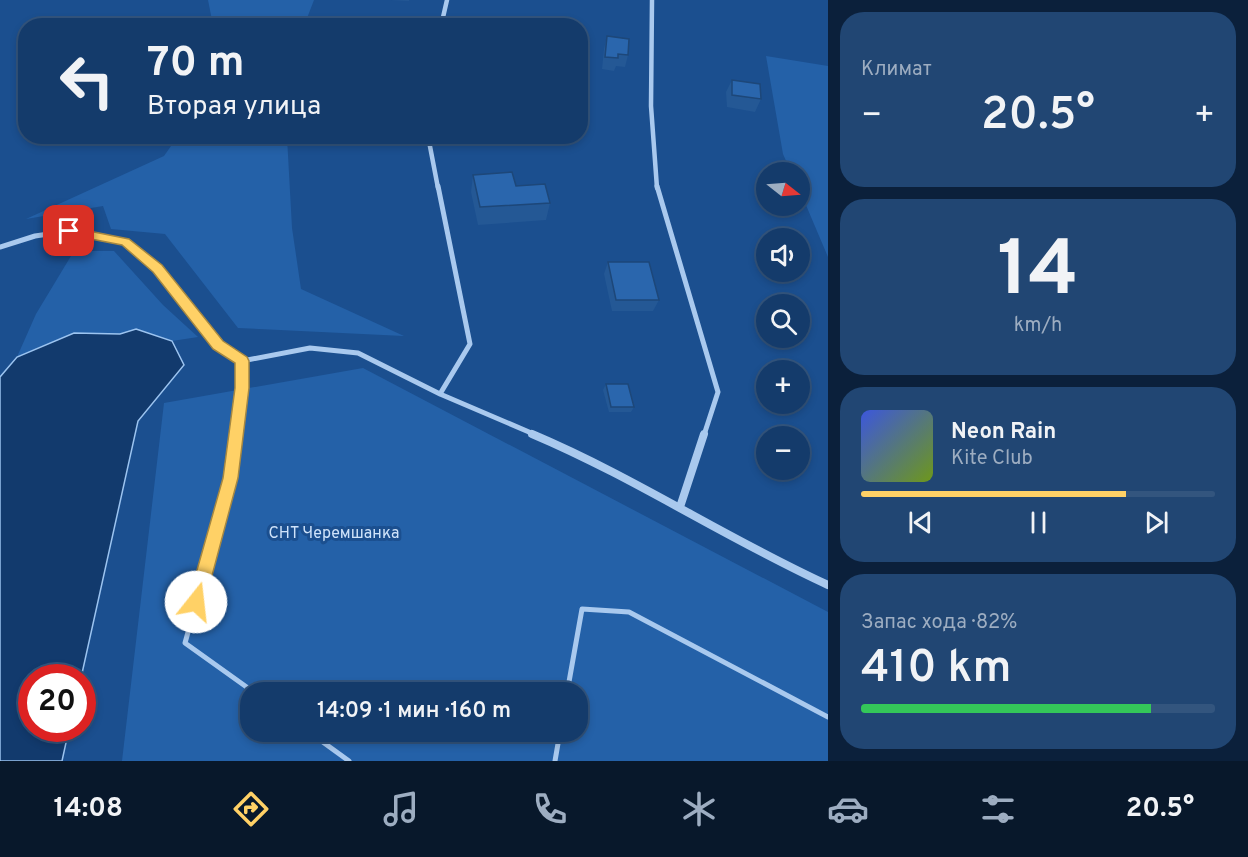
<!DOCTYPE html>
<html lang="ru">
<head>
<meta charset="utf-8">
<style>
  :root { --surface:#143b6b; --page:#214673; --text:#f1f3f6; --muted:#9dadc1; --line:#33557e; --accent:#ffd166 }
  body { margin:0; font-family:Overpass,sans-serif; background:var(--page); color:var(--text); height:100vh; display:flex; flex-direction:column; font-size:22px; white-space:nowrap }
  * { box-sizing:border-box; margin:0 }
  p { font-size:20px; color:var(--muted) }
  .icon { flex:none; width:33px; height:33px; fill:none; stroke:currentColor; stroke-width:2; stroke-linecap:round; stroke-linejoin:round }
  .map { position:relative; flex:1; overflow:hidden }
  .panel { display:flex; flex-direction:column; gap:12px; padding:12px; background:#0b203b; width:420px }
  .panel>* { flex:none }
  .top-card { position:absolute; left:18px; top:18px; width:570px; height:126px; border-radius:24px; box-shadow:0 3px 9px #0003,0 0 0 2px var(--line); background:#143b6b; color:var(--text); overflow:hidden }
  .needle { width:39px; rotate:107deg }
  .fabs { position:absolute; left:756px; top:162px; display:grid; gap:12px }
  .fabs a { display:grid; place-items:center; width:54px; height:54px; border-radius:50%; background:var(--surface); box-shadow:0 3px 9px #0003,0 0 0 2px var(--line); font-size:30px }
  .speed { position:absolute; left:18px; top:664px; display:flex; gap:12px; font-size:30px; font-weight:700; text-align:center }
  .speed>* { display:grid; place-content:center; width:78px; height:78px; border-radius:50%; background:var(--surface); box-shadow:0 3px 9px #0003,0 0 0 2px var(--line); line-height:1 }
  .speed .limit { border:9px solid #d22; background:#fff; color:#111 }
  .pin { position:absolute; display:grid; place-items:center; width:51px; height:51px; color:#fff; margin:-26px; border-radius:12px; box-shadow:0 3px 9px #0006 }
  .me { position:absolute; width:66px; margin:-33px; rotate:16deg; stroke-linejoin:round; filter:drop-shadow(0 0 4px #0008) }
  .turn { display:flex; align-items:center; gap:21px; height:126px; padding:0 30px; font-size:27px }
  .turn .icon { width:78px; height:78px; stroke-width:2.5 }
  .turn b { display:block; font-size:42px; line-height:51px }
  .big { font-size:45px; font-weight:600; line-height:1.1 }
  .panel .tile { flex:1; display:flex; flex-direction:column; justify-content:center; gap:9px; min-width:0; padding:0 21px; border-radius:24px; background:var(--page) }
  .panel .dial { align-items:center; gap:0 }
  .dial b { font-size:78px; line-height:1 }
  .song { display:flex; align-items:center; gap:18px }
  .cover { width:72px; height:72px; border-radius:9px; background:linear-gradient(135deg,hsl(230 70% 55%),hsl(80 70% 35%)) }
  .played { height:6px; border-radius:3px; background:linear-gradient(90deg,var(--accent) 75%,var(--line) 75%) }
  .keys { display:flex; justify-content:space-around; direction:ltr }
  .heat { display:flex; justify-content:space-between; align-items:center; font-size:33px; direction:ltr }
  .charge { height:9px; border-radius:4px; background:linear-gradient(90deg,#34c759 82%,var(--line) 0) }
  .trip { position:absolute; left:240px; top:682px; width:348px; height:60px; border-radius:24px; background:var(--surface); box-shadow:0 3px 9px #0003,0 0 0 2px var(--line); font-weight:600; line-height:60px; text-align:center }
  .tabs { display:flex; height:96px; justify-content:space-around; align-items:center; background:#08182b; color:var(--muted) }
  .tabs .icon { width:42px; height:42px }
  .tabs .active { color:var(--accent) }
  .tabs b { font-size:27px; color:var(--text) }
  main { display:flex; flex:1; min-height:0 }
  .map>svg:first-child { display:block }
  .green { fill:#2461a8; fill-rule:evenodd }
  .water { fill:#123a6d; stroke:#9cc4f0; stroke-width:1.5 }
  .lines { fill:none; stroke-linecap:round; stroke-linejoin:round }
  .lane-far1 { stroke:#a9c9ee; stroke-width:4.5 }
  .lane { stroke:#a9c9ee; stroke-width:5 }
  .street-far2 { stroke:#a9c9ee; stroke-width:4.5 }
  .street-far1 { stroke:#a9c9ee; stroke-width:5 }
  .street { stroke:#a9c9ee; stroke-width:8 }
  .wall { fill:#245895 }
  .building { fill:#2a66ad; stroke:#1d4779; stroke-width:1.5 }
  .route { fill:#ffd166; stroke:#a68842; stroke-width:1.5 }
  .labels { text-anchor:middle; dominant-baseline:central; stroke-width:6; stroke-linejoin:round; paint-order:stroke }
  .park-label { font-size:16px; fill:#cfe3fa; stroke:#1b4f8f }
</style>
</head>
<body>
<main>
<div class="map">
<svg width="828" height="761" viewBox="0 0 828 761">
  <rect width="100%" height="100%" fill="#1b4f8f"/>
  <path class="green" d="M 208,0 L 314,0 L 304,26 L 213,25 Z
    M 766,56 L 828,66 L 828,257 L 800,191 L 800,172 L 791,172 L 783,154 Z
    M 178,136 L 287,137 L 292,228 L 301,289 L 404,336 L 238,328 L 165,234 L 111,229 L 103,206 L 26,219 L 164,156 Z
    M 74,251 L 114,251 L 163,305 L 198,337 L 172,341 L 136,329 L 120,334 L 74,333 L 17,357 L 36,314 Z
    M 363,368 L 828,612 L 828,761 L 122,761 L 164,403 ZM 250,693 L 578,693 L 578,732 L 250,732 Z"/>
  <path class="water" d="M 136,329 L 172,341 L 184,365 L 138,421 L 81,678 L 32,678 L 32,729 L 69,729 L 62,761 L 0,761 L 0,377 L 17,357 L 74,333 L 120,334 Z"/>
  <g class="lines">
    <path class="lane-far1" d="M 236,435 L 242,388"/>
    <path class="lane" d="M 236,434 L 231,478 L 185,643 L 255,693
      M 567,693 L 582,609 L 629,612 L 828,717
      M 309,732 L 349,761
      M 555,761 L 560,732"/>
    <path class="street-far2" d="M 652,0 L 651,106 L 657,188
      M 441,26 L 447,0
      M 428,136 L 438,188"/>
    <path class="street-far1" d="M 438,186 L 470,344 L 440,394
      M 657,186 L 718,392 L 704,435
      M 0,247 L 35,236 L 69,231 L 125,241 L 158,268 L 218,345 L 242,361
      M 242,361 L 310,348 L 358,353 L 440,394 L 536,435
      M 242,361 L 242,388"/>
    <path class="street" d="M 532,434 C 634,477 727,539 828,585
      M 680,507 L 704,434"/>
  </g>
  <path class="wall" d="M 391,0 L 409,0 L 409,1 Z
    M 607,36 L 628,55 L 625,67 L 616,66 L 614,71 L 602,69 L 604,49 Z
    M 732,80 L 761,99 L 755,112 L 727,107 L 726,92 Z
    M 473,175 L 516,186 L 550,203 L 546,220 L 478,225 L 471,192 Z
    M 608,262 L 659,300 L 653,311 L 612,311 L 604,274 Z
    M 606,384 L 634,407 L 631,412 L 609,412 L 603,390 Z"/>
  <path class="building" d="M 607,36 L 629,39 L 628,55 L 618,54 L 618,58 L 605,57 Z
    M 732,80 L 760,84 L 761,99 L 732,95 Z
    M 512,172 L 516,186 L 545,184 L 550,203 L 480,207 L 473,175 Z
    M 608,262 L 649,262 L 659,300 L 616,300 Z
    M 606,384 L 628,384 L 634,407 L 611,407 Z"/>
  <path class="route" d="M 69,227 L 129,239 L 162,265 L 223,341 L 247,357 L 249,361 L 249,388 L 238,478 L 205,602 L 202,608 L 196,610 L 191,608 L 188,602 L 223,478 L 235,388 L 235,363 L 213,349 L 153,272 L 122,245 L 65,234 L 63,231 Z"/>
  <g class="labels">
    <g class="park-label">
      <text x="334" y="534">СНТ Черемшанка</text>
    </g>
  </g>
</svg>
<div class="fabs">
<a><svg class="needle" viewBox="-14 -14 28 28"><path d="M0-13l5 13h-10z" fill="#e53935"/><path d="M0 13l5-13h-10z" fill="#9dadc1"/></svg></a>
<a><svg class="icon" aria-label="sound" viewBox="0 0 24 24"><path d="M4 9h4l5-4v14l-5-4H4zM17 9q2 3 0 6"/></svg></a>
<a><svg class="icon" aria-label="search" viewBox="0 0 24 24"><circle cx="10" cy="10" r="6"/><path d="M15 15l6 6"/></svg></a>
<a>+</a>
<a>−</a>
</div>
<div class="speed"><div class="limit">20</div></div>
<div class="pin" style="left:69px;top:231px;background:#d93025"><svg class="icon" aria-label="arrive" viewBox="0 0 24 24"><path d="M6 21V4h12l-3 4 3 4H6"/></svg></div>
<svg class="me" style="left:196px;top:602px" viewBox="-20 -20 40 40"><circle r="19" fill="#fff"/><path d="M0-13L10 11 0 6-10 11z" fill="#ffd166"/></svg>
<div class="trip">14:09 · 1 мин · 160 m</div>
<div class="top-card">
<div class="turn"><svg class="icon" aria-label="left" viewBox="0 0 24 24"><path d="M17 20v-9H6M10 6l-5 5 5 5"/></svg><div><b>70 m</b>Вторая улица</div></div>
</div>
</div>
<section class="panel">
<div class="tile"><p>Климат</p>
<div class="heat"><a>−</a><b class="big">20.5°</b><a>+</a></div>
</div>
<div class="tile dial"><b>14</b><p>km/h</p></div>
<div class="tile">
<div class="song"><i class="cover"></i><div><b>Neon Rain</b><p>Kite Club</p></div></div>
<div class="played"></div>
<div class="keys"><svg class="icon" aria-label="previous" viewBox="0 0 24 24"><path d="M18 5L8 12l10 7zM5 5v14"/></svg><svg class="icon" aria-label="pause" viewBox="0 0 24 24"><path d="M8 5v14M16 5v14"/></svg><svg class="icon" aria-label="next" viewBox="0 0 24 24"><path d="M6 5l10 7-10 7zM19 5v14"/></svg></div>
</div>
<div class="tile"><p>Запас хода · 82%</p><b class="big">410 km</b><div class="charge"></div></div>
</section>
</main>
<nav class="tabs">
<b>14:08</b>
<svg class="icon active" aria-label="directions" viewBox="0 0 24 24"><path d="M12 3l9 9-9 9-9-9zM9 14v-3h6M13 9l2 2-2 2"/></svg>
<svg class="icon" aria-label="music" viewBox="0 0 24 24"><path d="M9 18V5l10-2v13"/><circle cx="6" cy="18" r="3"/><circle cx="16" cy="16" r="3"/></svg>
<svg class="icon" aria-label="phone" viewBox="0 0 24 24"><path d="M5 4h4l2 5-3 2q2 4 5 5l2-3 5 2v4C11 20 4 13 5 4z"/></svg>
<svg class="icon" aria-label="climate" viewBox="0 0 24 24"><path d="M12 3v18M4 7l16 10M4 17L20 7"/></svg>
<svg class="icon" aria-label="car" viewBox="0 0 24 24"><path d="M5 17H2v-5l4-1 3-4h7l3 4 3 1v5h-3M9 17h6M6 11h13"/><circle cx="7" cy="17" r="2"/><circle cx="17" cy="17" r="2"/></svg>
<svg class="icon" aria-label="filters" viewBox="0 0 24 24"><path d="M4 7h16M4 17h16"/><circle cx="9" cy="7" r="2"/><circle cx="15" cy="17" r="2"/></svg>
<b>20.5°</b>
</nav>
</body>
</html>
